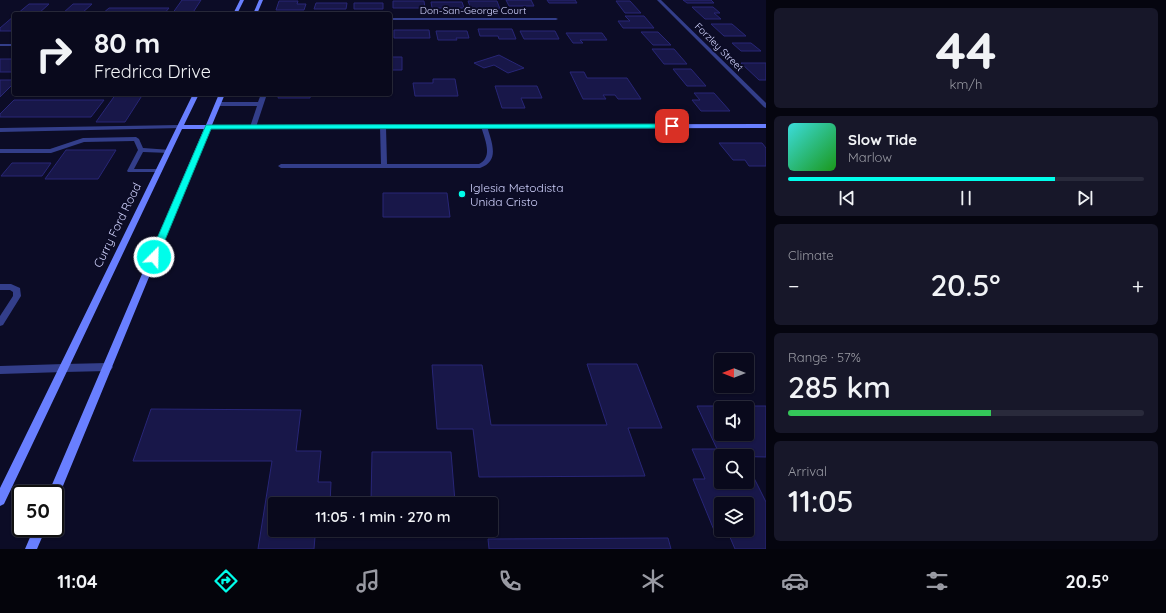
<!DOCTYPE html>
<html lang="en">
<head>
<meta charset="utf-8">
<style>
  :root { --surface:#09091c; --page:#171729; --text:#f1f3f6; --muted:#999aa3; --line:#292a3b; --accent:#00fdea }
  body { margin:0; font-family:Quicksand,sans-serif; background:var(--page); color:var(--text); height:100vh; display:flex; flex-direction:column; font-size:15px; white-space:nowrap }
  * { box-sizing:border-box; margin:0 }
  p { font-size:13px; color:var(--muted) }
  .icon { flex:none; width:22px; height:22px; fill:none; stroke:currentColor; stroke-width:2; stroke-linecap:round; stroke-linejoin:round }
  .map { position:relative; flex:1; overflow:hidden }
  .side { display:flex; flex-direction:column; gap:8px; padding:8px; background:#05050f; width:400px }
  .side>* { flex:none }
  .banner { position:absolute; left:12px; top:12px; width:380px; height:84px; border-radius:4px; box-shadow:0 1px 3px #0004,0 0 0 1px var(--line); background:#09091c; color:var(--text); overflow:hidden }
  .needle { width:26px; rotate:270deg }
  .tools { position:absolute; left:714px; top:353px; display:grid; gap:8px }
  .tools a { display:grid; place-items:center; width:40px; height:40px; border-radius:4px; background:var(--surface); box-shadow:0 1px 3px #0004,0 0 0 1px var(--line); font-size:20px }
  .speed { position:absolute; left:12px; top:485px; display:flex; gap:8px; font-size:20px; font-weight:700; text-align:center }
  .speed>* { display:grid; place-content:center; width:52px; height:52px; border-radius:50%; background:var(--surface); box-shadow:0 1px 3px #0004,0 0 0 1px var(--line); line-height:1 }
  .speed .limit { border:2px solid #111; border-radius:6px; background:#fff; color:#111 }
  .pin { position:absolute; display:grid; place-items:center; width:34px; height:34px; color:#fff; margin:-17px; border-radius:8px; box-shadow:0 2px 6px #0006 }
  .me { position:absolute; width:44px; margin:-22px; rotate:23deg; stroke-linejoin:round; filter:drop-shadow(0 0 3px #0008) }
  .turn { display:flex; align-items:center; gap:14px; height:84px; padding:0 16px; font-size:18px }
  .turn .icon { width:52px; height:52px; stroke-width:2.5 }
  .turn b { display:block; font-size:28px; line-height:34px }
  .big { font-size:30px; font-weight:600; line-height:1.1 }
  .side .card { flex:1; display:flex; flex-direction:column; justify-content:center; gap:6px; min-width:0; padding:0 14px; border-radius:6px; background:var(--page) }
  .side .dial { align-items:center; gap:0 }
  .dial b { font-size:52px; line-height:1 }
  .song { display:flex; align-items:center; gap:12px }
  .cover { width:48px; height:48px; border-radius:6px; background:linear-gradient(135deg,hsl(180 70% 55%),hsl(120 70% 35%)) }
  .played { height:4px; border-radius:2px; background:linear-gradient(90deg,var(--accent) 75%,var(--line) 75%) }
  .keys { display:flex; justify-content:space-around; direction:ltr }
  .heat { display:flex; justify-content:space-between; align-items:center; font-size:22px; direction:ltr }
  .charge { height:6px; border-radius:3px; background:linear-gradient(90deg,#34c759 57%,var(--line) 0) }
  .trip { position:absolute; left:268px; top:497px; width:230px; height:40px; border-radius:4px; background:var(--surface); box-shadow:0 1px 3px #0004,0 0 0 1px var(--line); font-weight:600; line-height:40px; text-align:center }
  .tabs { display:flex; height:64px; justify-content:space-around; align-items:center; background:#04040b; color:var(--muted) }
  .tabs .icon { width:28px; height:28px }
  .tabs .current { color:var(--accent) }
  .tabs b { font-size:18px; color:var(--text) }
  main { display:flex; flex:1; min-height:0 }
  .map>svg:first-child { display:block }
  .building { fill:#181749; stroke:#282677; fill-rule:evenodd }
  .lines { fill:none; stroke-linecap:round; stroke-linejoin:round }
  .lane { fill:#333e8a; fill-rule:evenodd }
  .street { fill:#333e8a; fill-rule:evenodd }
  .secondary { fill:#697fff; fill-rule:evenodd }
  .route { fill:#00fdea; stroke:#00a498 }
  .poi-dot { fill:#00fdea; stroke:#0c0c26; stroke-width:1.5 }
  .labels { text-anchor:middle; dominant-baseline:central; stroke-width:4; stroke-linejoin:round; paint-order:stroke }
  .far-street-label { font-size:10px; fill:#d2d4ff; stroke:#0c0c26 }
  .poi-label { font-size:12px; fill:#d2d4ff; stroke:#0c0c26; text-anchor:start }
  .street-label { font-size:12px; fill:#d2d4ff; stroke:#0c0c26 }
</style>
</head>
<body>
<main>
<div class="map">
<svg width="766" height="549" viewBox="0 0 766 549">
  <rect width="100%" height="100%" fill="#0c0c26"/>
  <path class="building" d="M 182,0 L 201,0 L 192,14 L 172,14 Z
    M 506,0 L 531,0 L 534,6 L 509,6 Z
    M 547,0 L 575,0 L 577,3 L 549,3 Z
    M 683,0 L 711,0 L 714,3 L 687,3 Z
    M 279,1 L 298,1 L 297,4 L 306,4 L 304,10 L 276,10 Z
    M 393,1 L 424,1 L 425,8 L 393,8 Z
    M 468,1 L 497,1 L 500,9 L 471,9 Z
    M 616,1 L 630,1 L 641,13 L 625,13 Z
    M 431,2 L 462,2 L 464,8 L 432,8 Z
    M 316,3 L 347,3 L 346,9 L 314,9 Z
    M 354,3 L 383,3 L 383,9 L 354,9 Z
    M 29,4 L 49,4 L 38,14 L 17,14 Z
    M 73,4 L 92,4 L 81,14 L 62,14 Z
    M 692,7 L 713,7 L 720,13 L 714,13 L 721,19 L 705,19 Z
    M 109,8 L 169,8 L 164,14 L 102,14 Z
    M 14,16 L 14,31 L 0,31 L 0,28 Z
    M 625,16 L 644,16 L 654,28 L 623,28 L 618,21 L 630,21 Z
    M 711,24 L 732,24 L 746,36 L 724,36 Z
    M 478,29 L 512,29 L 516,39 L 499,39 L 498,36 L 480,36 Z
    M 394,30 L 429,30 L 430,38 L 394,38 Z
    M 436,31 L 467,31 L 469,38 L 456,38 L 457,40 L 438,40 Z
    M 520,31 L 555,31 L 559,39 L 524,39 Z
    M 641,32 L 658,32 L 671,45 L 653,45 Z
    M 566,33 L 602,33 L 607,40 L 580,40 L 583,43 L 573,43 Z
    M 732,43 L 751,43 L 761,51 L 741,51 Z
    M 652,49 L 674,49 L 687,64 L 664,64 Z
    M 499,55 L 524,68 L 508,73 L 494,65 L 484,68 L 474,63 Z
    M 390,57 L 402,57 L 402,70 L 390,70 Z
    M 0,59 L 14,59 L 14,72 L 0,72 Z
    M 741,63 L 766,63 L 766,80 L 759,80 Z
    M 673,69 L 691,69 L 706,86 L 687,86 Z
    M 570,72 L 584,72 L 587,78 L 627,78 L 641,99 L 618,99 L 615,95 L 603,95 L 606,99 L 583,99 Z
    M 433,79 L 455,79 L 458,96 L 415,96 L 413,83 L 433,83 Z
    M 0,80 L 14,80 L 14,83 L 0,97 Z
    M 495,86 L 537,86 L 542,98 L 521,98 L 525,108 L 502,108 Z
    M 694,93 L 714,93 L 730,111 L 701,111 L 692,100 L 700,100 Z
    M 116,94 L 143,94 L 125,122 L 96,122 Z
    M 279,94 L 311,94 L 310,98 L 278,98 Z
    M 14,100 L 104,100 L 91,117 L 0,117 L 0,114 Z
    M 719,143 L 762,143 L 766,148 L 766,166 L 749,166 L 745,160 L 733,160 Z
    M 66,150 L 116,150 L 98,179 L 45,179 Z
    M 12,163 L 51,163 L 42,176 L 1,176 Z
    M 383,193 L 447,193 L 450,217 L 383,217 Z
    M 587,364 L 637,364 L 662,428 L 628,428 L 645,476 L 479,477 L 473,429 L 437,429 L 432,365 L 482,365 L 491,425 L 607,425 Z
    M 697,406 L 766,406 L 766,457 L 721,456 L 721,482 L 747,482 L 747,464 L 766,502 L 766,549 L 735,549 L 729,535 L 716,535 L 693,479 L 705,479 L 692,449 L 717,449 ZM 721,408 L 747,408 L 747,434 L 721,434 ZM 721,504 L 747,504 L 747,530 L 721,530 Z
    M 151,409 L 301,410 L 296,451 L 321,451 L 318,482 L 331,482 L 330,504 L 275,504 L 275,530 L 328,530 L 328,537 L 315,537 L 314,549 L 258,549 L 272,461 L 133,461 Z
    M 372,452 L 451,452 L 455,502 L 371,502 Z
    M 668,538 L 671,549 L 489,549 L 488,539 Z"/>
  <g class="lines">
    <path class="lane" d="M 0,44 L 14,44 L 14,46 L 0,46 Z
      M 261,94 L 267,94 L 256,127 L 253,129 L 250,127 L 257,106 L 218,106 L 215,104 L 218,102 L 258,102 Z
      M 484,124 L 487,126 C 491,141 501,161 480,168 L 281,168 L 278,166 L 281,164 L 381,164 L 380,127 L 383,125 L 386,127 L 387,164 L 479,164 C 494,157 484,138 481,126 Z
      M 180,125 L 182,126 L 182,128 L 0,132 L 0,128 Z
      M 136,137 L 139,139 L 143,148 L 171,150 L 172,151 L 169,153 L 143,152 L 134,169 L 159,169 L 162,171 L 161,172 L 128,172 L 127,171 L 138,150 L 134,141 L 84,142 L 51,153 L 0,153 L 0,149 L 50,149 L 83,138 Z
      M 0,284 L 11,284 L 20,288 L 21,296 L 3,325 L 0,326 L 0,316 L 13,296 L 13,292 L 10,290 L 0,290 Z
      M 64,364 L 67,365 L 69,368 L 67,371 L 64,372 L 0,374 L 0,366 Z"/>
    <path class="street" d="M 657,0 L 661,0 L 766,103 L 766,108 L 764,107 Z
      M 390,18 L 556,18 L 558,19 L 556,20 L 390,20 Z
      M 108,363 L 111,364 L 113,367 L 111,370 L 108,371 L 64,372 L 61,371 L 59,368 L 61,365 L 64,364 Z"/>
    <path class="secondary" d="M 240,0 L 244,0 L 237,14 L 233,14 Z
      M 259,0 L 263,0 L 257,14 L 253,14 Z
      M 193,94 L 199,94 L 184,125 L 206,125 L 219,94 L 225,94 L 212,125 L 766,124 L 766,128 L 210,129 L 58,498 L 55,499 L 55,494 L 48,494 L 204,129 L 182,129 L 4,504 L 0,506 L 0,488 Z
      M 34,528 L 46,528 L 37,549 L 25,549 Z"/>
  </g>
  <path class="route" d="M 672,124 L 675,126 L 674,128 L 211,129 L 158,257 L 154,260 L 149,257 L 206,125 Z"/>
  <circle class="poi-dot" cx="462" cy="194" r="4"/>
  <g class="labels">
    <g class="far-street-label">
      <text x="473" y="10">Don-San-George Court</text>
      <text transform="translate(719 47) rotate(45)">Forzley Street</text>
    </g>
    <g class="poi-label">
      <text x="470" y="187">Iglesia Metodista<tspan x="470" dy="14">Unida Cristo</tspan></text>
    </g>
    <g class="street-label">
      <text transform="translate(117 225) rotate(-64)">Curry Ford Road</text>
    </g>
  </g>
</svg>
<div class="tools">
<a><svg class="needle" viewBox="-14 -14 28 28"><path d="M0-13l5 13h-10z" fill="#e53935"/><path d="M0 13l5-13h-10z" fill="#999aa3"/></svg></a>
<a><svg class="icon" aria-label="sound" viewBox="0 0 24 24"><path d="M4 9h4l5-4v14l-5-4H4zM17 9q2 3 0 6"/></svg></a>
<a><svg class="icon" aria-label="search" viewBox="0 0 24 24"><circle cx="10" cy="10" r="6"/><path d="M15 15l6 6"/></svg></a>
<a><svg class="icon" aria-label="layers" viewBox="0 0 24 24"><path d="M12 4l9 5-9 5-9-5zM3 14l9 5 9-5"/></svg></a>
</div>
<div class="speed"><div class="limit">50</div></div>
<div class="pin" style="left:672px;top:126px;background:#d93025"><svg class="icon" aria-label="arrive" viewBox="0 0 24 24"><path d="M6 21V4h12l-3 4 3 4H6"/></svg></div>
<svg class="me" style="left:154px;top:257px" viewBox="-20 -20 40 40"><circle r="17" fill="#00fdea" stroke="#fff" stroke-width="3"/><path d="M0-11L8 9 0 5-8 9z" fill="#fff"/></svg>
<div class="trip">11:05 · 1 min · 270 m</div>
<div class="banner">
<div class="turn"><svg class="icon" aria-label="right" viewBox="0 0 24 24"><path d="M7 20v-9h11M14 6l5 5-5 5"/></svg><div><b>80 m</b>Fredrica Drive</div></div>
</div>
</div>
<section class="side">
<div class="card dial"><b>44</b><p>km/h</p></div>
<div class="card">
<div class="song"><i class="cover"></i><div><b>Slow Tide</b><p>Marlow</p></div></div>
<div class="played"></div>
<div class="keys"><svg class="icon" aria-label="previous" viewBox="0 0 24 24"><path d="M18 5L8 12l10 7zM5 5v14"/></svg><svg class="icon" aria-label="pause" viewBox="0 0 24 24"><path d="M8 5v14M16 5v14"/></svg><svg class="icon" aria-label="next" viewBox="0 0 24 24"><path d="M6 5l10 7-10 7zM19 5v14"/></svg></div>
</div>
<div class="card"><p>Climate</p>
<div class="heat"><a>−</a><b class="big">20.5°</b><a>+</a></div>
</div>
<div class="card"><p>Range · 57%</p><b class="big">285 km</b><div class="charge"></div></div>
<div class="card"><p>Arrival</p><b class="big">11:05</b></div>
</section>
</main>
<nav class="tabs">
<b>11:04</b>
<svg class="icon current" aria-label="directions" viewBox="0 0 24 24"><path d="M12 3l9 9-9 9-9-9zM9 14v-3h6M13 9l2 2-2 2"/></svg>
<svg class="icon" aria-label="music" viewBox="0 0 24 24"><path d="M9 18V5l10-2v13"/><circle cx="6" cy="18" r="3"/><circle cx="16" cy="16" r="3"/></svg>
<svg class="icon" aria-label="phone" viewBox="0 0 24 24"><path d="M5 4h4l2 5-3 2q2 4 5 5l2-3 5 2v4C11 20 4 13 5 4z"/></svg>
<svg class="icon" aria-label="climate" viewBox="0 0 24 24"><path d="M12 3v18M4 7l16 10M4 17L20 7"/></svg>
<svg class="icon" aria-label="car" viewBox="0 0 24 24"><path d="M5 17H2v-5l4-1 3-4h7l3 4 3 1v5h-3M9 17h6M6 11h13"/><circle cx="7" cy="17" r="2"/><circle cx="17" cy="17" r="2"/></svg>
<svg class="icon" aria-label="filters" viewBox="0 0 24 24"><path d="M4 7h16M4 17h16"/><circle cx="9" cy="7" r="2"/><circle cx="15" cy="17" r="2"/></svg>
<b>20.5°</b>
</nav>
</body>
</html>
